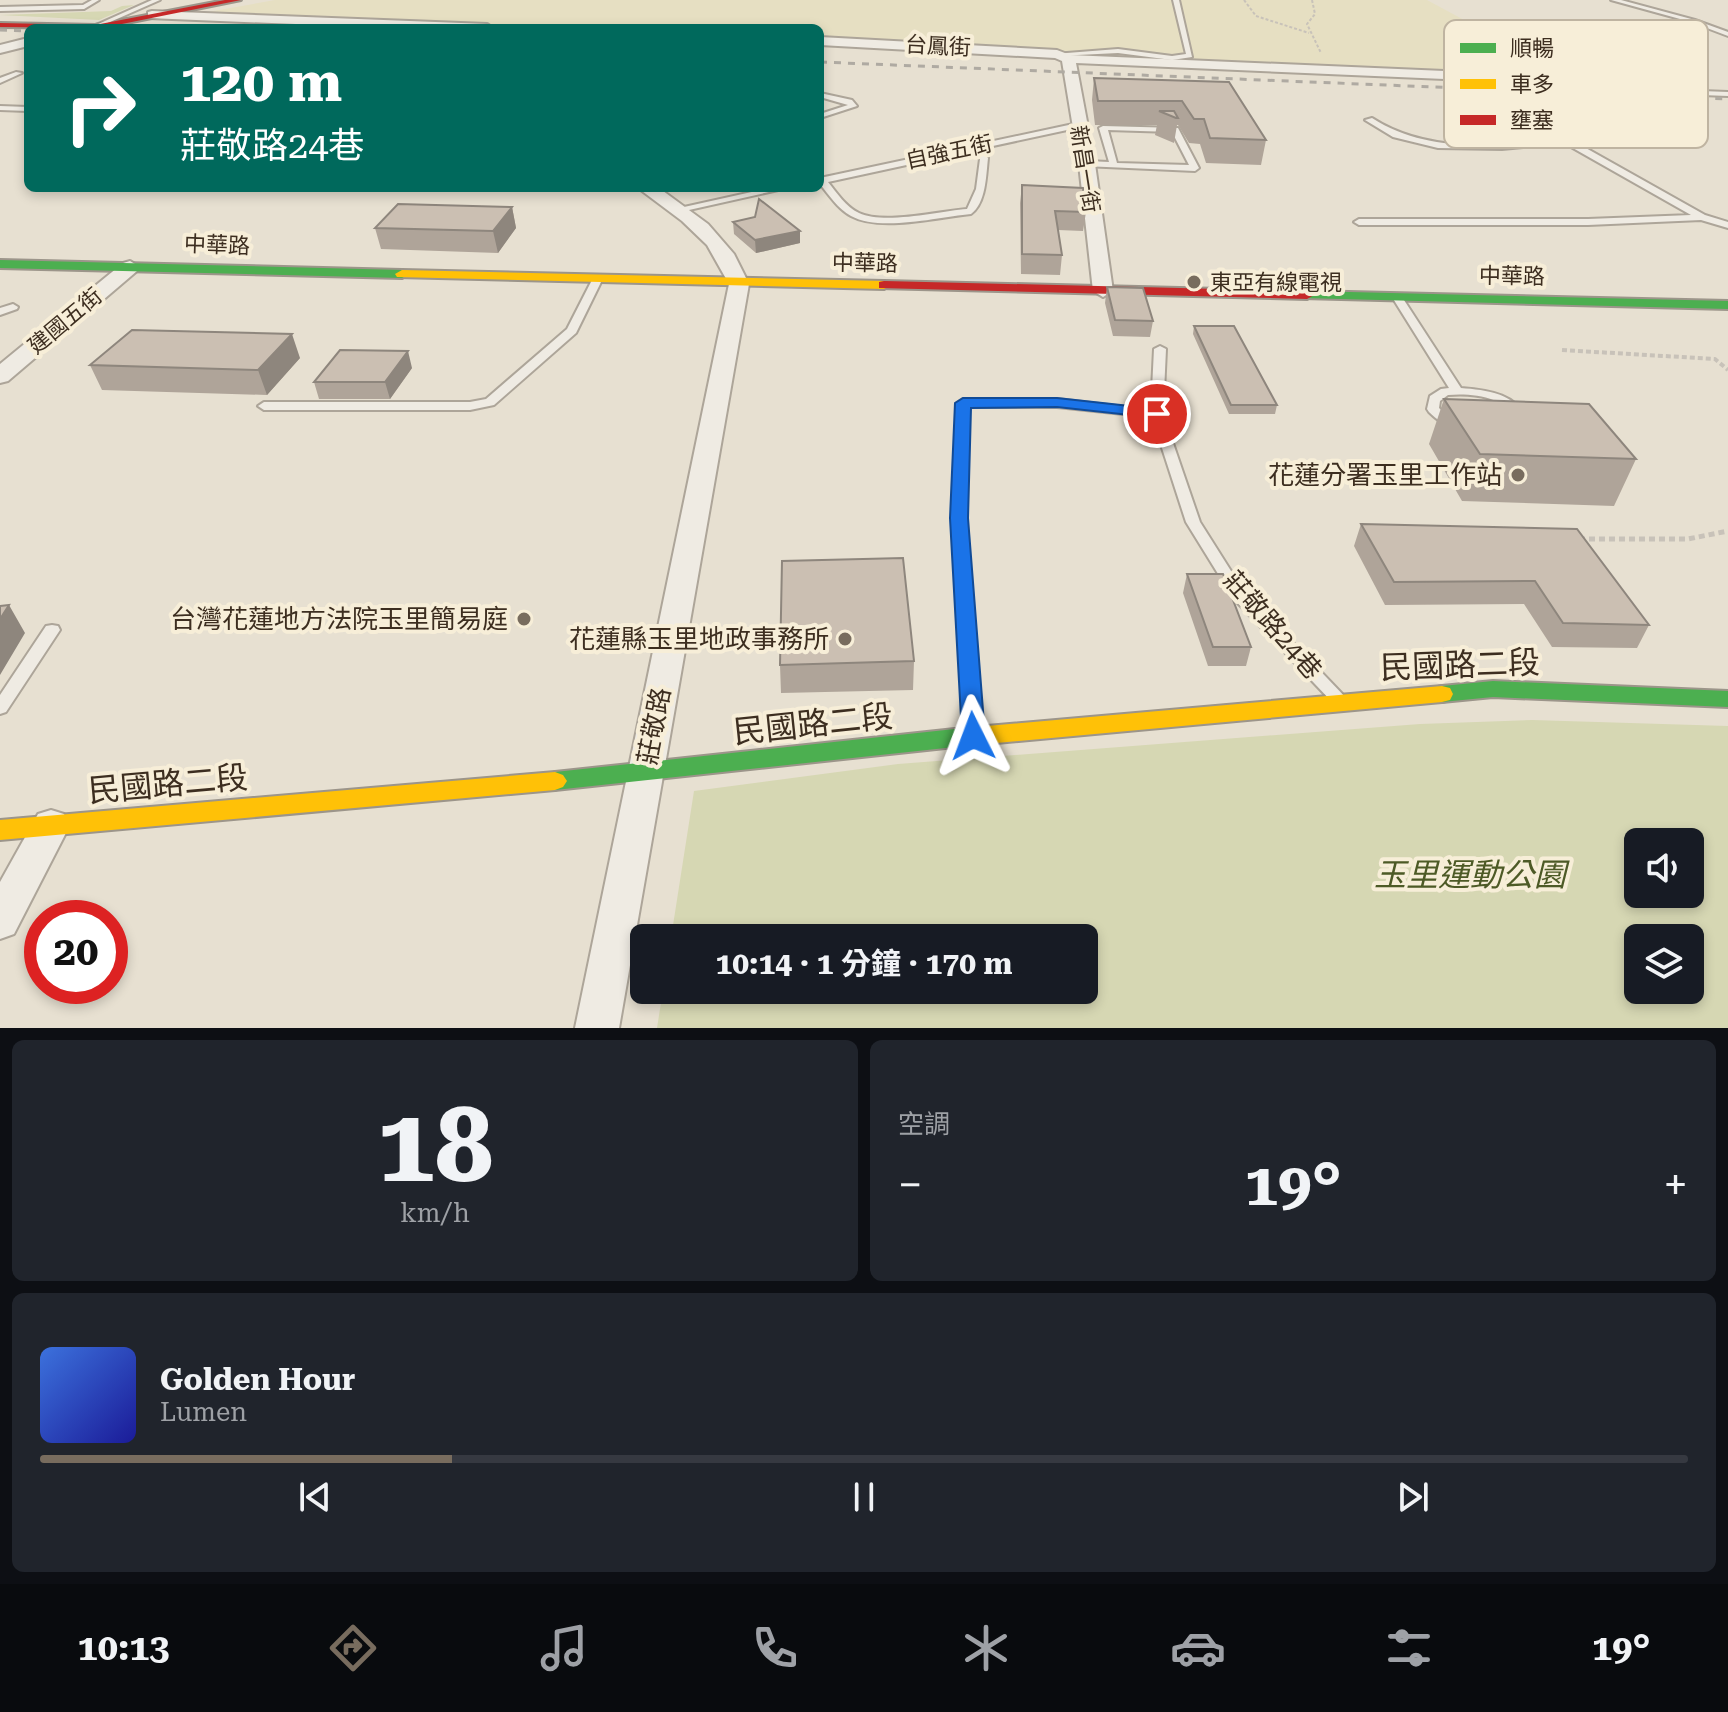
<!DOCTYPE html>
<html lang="zh-TW">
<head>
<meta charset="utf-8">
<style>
  :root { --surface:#171b24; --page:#20242c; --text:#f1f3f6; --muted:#9ea1a6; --line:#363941; --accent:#786c5e }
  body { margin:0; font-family:"Roboto Serif","Noto Sans TC",serif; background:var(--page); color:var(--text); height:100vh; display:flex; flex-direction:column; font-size:30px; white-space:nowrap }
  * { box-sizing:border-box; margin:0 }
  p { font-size:26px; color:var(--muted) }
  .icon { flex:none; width:44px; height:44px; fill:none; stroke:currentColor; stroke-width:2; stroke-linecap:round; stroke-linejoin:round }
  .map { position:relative; height:1028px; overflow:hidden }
  .side { display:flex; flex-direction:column; gap:12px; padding:12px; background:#0d0f14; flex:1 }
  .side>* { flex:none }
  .guide { position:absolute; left:24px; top:24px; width:800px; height:168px; border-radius:12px; box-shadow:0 4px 12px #0003; background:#00695c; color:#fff; overflow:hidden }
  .fabs { position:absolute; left:1624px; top:828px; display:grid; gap:16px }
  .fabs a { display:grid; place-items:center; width:80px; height:80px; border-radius:12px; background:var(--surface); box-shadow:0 4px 12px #0003; font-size:40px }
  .speed { position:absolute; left:24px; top:900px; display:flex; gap:16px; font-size:40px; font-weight:700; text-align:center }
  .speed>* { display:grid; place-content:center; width:104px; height:104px; border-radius:50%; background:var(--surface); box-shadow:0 4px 12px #0003; line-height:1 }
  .speed .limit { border:12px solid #d22; background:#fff; color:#111 }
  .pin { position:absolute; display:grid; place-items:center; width:68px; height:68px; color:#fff; margin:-34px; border:4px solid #fff; border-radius:50%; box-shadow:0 2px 8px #0007 }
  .me { position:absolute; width:88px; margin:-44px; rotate:357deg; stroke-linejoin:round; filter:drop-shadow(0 0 6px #0008) }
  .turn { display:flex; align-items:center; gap:28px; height:168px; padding:0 24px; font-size:36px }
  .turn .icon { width:104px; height:104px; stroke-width:2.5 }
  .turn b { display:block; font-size:56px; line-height:68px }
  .big { font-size:60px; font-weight:700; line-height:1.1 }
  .side .tile { flex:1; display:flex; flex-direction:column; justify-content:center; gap:12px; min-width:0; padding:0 28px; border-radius:12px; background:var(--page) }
  .side .dial { align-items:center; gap:0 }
  .dial b { font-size:104px; line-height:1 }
  .song { display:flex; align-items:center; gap:24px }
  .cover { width:96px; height:96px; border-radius:12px; background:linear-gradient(135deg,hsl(220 70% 55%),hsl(240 70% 35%)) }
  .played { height:8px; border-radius:4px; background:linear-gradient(90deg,var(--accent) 25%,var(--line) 25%) }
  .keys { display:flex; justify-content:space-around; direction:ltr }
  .heat { display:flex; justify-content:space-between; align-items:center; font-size:44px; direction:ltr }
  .side .tiles { flex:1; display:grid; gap:12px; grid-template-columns:1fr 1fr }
  .tile:last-child { grid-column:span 2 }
  .trip { position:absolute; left:630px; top:924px; width:468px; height:80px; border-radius:12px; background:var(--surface); box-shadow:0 4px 12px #0003; font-weight:700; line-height:80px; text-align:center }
  .menu { display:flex; height:128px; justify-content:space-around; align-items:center; background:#090b0e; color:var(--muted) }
  .menu .icon { width:56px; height:56px }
  .menu .on { color:var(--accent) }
  .menu b { font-size:36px; color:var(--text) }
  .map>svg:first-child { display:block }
  .farmland { fill:#e6dfc2 }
  .green { fill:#d6d7b3; fill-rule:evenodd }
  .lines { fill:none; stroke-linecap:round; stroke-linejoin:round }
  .lane-casing { stroke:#ada599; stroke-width:4 }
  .street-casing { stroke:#ada599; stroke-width:4 }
  .fast-casing { stroke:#9c958a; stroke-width:4 }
  .slow-casing { stroke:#9c958a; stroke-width:4 }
  .jam-casing { stroke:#9c958a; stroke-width:4 }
  .path-far2 { stroke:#c8c2b9; stroke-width:2; stroke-dasharray:3 2; stroke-linecap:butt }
  .path-far1 { stroke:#c8c2b9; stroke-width:4; stroke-dasharray:5 3; stroke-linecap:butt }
  .path { stroke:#c8c2b9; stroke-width:5; stroke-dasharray:6 4; stroke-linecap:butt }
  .lane { fill:#efebe3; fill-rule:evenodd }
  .street { fill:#efebe3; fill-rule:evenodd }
  .fast { fill:#4caf50; fill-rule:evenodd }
  .slow { fill:#ffc107; fill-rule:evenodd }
  .jam { fill:#c62828; fill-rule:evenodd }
  .rail { stroke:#afaaa2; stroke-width:3; stroke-dasharray:7 7; stroke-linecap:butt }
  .wall { fill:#afa499 }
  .shaded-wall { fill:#8e867d }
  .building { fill:#cbbfb2; stroke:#8e867d; stroke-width:2 }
  .route { fill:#1a73e8; stroke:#114b97; stroke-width:2 }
  .poi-dot { fill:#786c5e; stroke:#f7eed8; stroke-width:3 }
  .labels { text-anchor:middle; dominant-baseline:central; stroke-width:8; stroke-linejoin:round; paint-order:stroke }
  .far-street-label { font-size:22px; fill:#3d2e20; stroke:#f7eed8 }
  .far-poi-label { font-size:22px; fill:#3d2e20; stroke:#f7eed8; text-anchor:start }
  .poi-label { font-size:26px; fill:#3d2e20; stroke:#f7eed8; text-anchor:end }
  .street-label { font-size:26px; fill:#3d2e20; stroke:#f7eed8 }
  .near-street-label { font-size:32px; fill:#3d2e20; stroke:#f7eed8 }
  .near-park-label { font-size:32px; font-style:italic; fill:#4d5a26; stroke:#f7eed8 }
  .key { fill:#f7eed8; stroke:#bfb4a1; stroke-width:2 }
  .key-label { font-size:22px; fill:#3d2e20 }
</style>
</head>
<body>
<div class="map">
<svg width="1728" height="1028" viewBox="0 0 1728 1028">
  <rect width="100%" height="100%" fill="#e7e0d1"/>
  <path class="farmland" d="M 275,0 L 1427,0 L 1516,48 L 1530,76 L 820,40 L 820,28 L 582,28 L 208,12 Z"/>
  <path class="green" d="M 134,5 L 99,20 L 0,15 L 111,11 L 122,6 Z
    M 1532,720 L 1728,726 L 1728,1028 L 657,1028 L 663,990 L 1084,990 L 1084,938 L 671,938 L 694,791 L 898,764 L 1420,724 ZM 1638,842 L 1690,842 L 1690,894 L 1638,894 ZM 1638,938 L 1690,938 L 1690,990 L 1638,990 Z"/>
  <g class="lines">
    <defs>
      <path id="lane" d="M 92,0 L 99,0 L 84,9 L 0,11 L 0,7 L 83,5 Z
        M 152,0 L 160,0 L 101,26 L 96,25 Z
        M 1173,0 L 1179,0 L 1192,57 L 1172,60 L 1118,53 L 1057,56 L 1054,54 L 1118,49 L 1172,56 L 1186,54 Z
        M 1611,0 L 1621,0 L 1695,20 L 1728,32 L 1728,36 L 1691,22 Z
        M 16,72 L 22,73 L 0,83 L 0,78 Z
        M 1541,77 L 1570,86 L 1728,92 L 1728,96 L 1569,90 L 1538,81 Z
        M 820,93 L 852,100 L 857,106 L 820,118 L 820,114 L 848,105 L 820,97 Z
        M 0,106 L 28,107 L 28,111 L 0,110 Z
        M 1529,112 L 1568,138 L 1705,215 L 1728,222 L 1728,228 L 1701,220 L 1588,225 L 1359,225 L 1354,222 L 1359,219 L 1588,219 L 1691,215 L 1564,143 L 1502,149 L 1438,148 L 1393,137 L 1365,120 L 1372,118 C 1428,154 1495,146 1558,139 L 1526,116 L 1526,112 Z
        M 1078,123 L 1081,123 L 1081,127 L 979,149 L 988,158 C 986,176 986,203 971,214 C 939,217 880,232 851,216 C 838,209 829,195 820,184 L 820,178 ZM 971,151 L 980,159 L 976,189 L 967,209 C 939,211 885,225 859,213 C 846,207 837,193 828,182 Z
        M 1103,126 L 1178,128 L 1199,168 L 1195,171 L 1084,166 L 1084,162 L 1087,161 L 1109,162 L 1099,128 ZM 1108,130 L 1172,132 L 1189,165 L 1117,163 Z
        M 770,188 L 787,188 L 680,212 L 675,209 Z
        M 597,277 L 602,280 L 576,333 L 494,405 L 470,410 L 264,410 L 258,406 L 264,402 L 470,402 L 486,399 L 567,329 L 592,280 Z
        M 1397,294 L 1402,297 L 1461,388 C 1487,390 1522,394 1527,425 C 1500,452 1453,436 1429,412 L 1427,409 L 1430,396 L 1441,389 L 1449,388 L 1392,297 ZM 1448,395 C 1471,393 1510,396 1514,424 C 1490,439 1459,427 1439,408 L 1440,401 Z
        M 13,304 L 18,307 L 17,309 L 0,315 L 0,308 Z
        M 1160,346 L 1166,349 L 1163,414 L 1200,522 L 1243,590 L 1348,700 L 1346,704 L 1340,706 L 1334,704 L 1233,598 L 1186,522 L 1152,417 L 1057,407 L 969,407 L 966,518 L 982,734 L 979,739 L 973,741 L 967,739 L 964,734 L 952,518 L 957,403 L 963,399 L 1057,399 L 1151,410 L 1154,349 Z
        M 52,625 L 58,626 L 60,630 L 6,712 L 0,714 L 0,695 L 46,626 Z"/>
      <path id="street" d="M 152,11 L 487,24 L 493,28 L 391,28 L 148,18 L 148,12 Z
        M 820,37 L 1057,50 L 1070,55 L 1582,77 L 1589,81 L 1582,85 L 1076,63 L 1095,164 L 1113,291 L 1103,297 L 1093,291 L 1079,164 L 1062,61 L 1055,58 L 820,45 Z
        M 28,38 L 28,46 L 0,53 L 0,45 Z
        M 638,188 L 659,188 L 708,224 L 734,254 L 749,284 L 619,1028 L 575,1028 L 729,284 L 707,245 L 682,221 Z
        M 130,261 L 140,267 L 137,271 L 8,381 L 0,383 L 0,364 L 123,263 Z
        M 51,810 L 64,814 L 70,825 L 14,934 L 0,939 L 0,882 L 38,814 Z"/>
      <path id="fast" d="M 0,260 L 402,270 L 409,274 L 402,278 L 0,268 Z
        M 1307,291 L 1728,301 L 1728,309 L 1302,298 L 1300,295 Z
        M 1493,681 L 1728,691 L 1728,707 L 1493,697 L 1442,702 L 1434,700 L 1431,694 L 1434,688 L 1442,686 Z
        M 964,728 L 972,731 L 975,737 L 972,743 L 964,746 L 555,790 L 547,787 L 543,781 L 547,775 L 555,772 Z"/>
      <path id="slow" d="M 402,270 L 884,281 L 891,285 L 884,289 L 397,277 L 395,274 Z
        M 1442,686 L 1450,688 L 1453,694 L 1450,700 L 1442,702 L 964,746 L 956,743 L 953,737 L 956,731 L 964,728 Z
        M 555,772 L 563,775 L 567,781 L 563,787 L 555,790 L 0,840 L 0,820 Z"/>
      <path id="jam" d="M 225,0 L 241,0 L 102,28 L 0,27 L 0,23 L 95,25 Z
        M 884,281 L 1307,291 L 1314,295 L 1307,299 L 879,288 L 879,282 Z"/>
    </defs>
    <use href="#lane" class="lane-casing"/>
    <use href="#street" class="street-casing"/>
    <use href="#fast" class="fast-casing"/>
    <use href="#slow" class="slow-casing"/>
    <use href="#jam" class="jam-casing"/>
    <path class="path-far2" d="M 1244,0 L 1256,16 L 1309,33
      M 1312,0 L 1315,14 L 1307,24 L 1321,53"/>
    <path class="path-far1" d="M 1562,350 L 1715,359 L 1728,370"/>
    <path class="path" d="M 1579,539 L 1688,539 L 1728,531"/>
    <use href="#lane" class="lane"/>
    <use href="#street" class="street"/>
    <use href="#fast" class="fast"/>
    <use href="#slow" class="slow"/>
    <use href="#jam" class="jam"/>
    <path class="rail" d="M 0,30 L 28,31
      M 820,62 L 1728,99"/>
  </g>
  <path class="wall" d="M 1094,78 L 1229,82 L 1266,140 L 1261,165 L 1206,163 L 1200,144 L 1189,143 L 1178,125 L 1177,125 L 1174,143 L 1155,135 L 1157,125 L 1095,125 L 1092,100 Z
    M 1022,185 L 1086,212 L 1083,231 L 1058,230 L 1062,255 L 1060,275 L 1021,274 L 1020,203 Z
    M 512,207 L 516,228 L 498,253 L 381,249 L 375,228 Z
    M 733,222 L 800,243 L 756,253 L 734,234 Z
    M 1107,287 L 1153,321 L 1150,337 L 1113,336 L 1105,303 Z
    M 1194,326 L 1277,405 L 1275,414 L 1229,414 L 1193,334 Z
    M 300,358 L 267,395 L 102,390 L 90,365 Z
    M 412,368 L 390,399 L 319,399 L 314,382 Z
    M 1444,399 L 1636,459 L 1614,506 L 1462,501 L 1429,444 Z
    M 1361,524 L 1577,529 L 1649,625 L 1637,648 L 1552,647 L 1524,604 L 1385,605 L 1354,546 Z
    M 1187,574 L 1251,647 L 1246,666 L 1208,666 L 1183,593 Z
    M 914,661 L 913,690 L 781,693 L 780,665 Z"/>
  <path class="shaded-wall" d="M 512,207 L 516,228 L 498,253 L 493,231 Z
    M 800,231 L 800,243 L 756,253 L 755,240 Z
    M 292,334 L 300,358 L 267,395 L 258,370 Z
    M 408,351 L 412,368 L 390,399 L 385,382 Z
    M 9,605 L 25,633 L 0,675 L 0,619 Z"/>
  <path class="building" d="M 1094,78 L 1229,82 L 1266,140 L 1210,138 L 1204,119 L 1194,119 L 1182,101 L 1098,101 Z
    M 1159,111 L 1174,111 L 1178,118 L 1176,118 Z
    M 1022,185 L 1083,188 L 1086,212 L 1055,211 L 1062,255 L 1022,254 Z
    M 759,199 L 800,231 L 755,240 L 733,222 L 755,217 Z
    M 398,204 L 512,207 L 493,231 L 375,228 Z
    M 1107,287 L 1143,288 L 1153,321 L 1115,320 Z
    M 1194,326 L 1234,326 L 1277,405 L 1231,405 Z
    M 132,330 L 292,334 L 258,370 L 90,365 Z
    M 340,350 L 408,351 L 385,382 L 314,382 Z
    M 1444,399 L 1589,404 L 1636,459 L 1480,454 Z
    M 1361,524 L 1577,529 L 1649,625 L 1563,623 L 1535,581 L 1394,582 Z
    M 903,558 L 914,661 L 780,665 L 782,561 Z
    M 1187,574 L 1223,574 L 1251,647 L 1213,647 Z
    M 9,605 L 0,619 L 0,606 Z"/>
  <path class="route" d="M 963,398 L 1057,398 L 1157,409 L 1165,414 L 1157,418 L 1057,407 L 971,408 L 968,518 L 985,736 L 981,742 L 973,744 L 965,742 L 962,736 L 950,518 L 955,403 Z"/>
  <g class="poi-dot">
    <circle cx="1194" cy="282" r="8"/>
    <circle cx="1518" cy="475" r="8"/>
    <circle cx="524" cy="619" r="8"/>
    <circle cx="845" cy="639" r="8"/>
  </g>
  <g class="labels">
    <g class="far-street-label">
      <text transform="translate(938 46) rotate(3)">台鳳街</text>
      <text transform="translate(949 152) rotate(-12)">自強五街</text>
      <text transform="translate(1085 169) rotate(81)">新昌一街</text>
      <text transform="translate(217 245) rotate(2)">中華路</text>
      <text transform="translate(865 263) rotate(1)">中華路</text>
      <text transform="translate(1512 276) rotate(1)">中華路</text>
      <text transform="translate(65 321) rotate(-40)">建國五街</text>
    </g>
    <g class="far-poi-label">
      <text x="1210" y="282">東亞有線電視</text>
    </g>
    <g class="poi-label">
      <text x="1502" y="475">花蓮分署玉里工作站</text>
      <text x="508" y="619">台灣花蓮地方法院玉里簡易庭</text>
      <text x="829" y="639">花蓮縣玉里地政事務所</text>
    </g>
    <g class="street-label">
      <text transform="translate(1273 625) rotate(49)">莊敬路24巷</text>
      <text transform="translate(654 726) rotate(-79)">莊敬路</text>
    </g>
    <g class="near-street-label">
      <text transform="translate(1460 665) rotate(-2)">民國路二段</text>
      <text transform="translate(813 724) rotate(-6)">民國路二段</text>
      <text transform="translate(168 784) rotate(-5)">民國路二段</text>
    </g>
    <g class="near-park-label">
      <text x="1470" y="875">玉里運動公園</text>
    </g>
  </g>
  <rect x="1444" y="20" width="264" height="128" rx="12" class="key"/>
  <rect x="1460" y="43" width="36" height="10" fill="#4caf50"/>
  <rect x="1460" y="79" width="36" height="10" fill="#ffc107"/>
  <rect x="1460" y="115" width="36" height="10" fill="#c62828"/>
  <g class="key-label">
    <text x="1510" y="56">順暢</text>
    <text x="1510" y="92">車多</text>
    <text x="1510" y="128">壅塞</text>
  </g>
</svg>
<div class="fabs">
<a><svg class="icon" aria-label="sound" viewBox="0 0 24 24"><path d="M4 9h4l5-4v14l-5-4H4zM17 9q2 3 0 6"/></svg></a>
<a><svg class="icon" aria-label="layers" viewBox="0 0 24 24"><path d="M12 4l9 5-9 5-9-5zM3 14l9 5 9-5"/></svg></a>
</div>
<div class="speed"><div class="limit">20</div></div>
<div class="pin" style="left:1157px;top:414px;background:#d93025"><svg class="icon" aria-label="arrive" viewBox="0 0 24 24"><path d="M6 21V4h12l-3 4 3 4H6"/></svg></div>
<svg class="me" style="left:973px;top:736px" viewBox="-20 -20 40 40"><path d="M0-17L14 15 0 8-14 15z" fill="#1a73e8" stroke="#fff" stroke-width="4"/></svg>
<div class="trip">10:14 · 1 分鐘 · 170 m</div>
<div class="guide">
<div class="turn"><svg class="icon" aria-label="right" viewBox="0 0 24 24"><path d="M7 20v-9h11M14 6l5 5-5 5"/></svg><div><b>120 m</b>莊敬路24巷</div></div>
</div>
</div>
<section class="side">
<div class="tiles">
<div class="tile dial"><b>18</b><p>km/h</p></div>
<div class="tile"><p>空調</p>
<div class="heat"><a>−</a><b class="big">19°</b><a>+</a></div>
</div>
<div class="tile">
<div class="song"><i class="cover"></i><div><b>Golden Hour</b><p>Lumen</p></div></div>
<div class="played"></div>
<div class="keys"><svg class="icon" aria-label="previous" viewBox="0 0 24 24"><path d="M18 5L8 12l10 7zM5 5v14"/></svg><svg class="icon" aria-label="pause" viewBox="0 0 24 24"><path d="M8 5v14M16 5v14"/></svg><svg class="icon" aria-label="next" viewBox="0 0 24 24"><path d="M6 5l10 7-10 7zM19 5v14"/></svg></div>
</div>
</div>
</section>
<nav class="menu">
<b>10:13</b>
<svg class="icon on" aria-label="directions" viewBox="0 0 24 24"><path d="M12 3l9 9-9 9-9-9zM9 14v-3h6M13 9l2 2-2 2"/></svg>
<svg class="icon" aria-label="music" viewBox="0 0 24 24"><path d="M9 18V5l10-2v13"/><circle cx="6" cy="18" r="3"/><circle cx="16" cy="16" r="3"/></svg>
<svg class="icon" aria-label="phone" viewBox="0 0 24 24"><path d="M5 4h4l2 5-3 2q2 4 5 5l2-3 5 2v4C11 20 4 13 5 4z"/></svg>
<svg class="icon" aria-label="climate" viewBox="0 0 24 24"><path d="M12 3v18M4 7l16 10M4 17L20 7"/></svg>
<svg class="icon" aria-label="car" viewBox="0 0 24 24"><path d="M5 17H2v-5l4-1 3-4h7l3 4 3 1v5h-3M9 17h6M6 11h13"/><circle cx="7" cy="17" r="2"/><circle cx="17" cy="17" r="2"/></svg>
<svg class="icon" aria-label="filters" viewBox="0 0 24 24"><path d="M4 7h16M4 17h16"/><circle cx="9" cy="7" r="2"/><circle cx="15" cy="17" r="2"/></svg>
<b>19°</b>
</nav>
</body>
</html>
